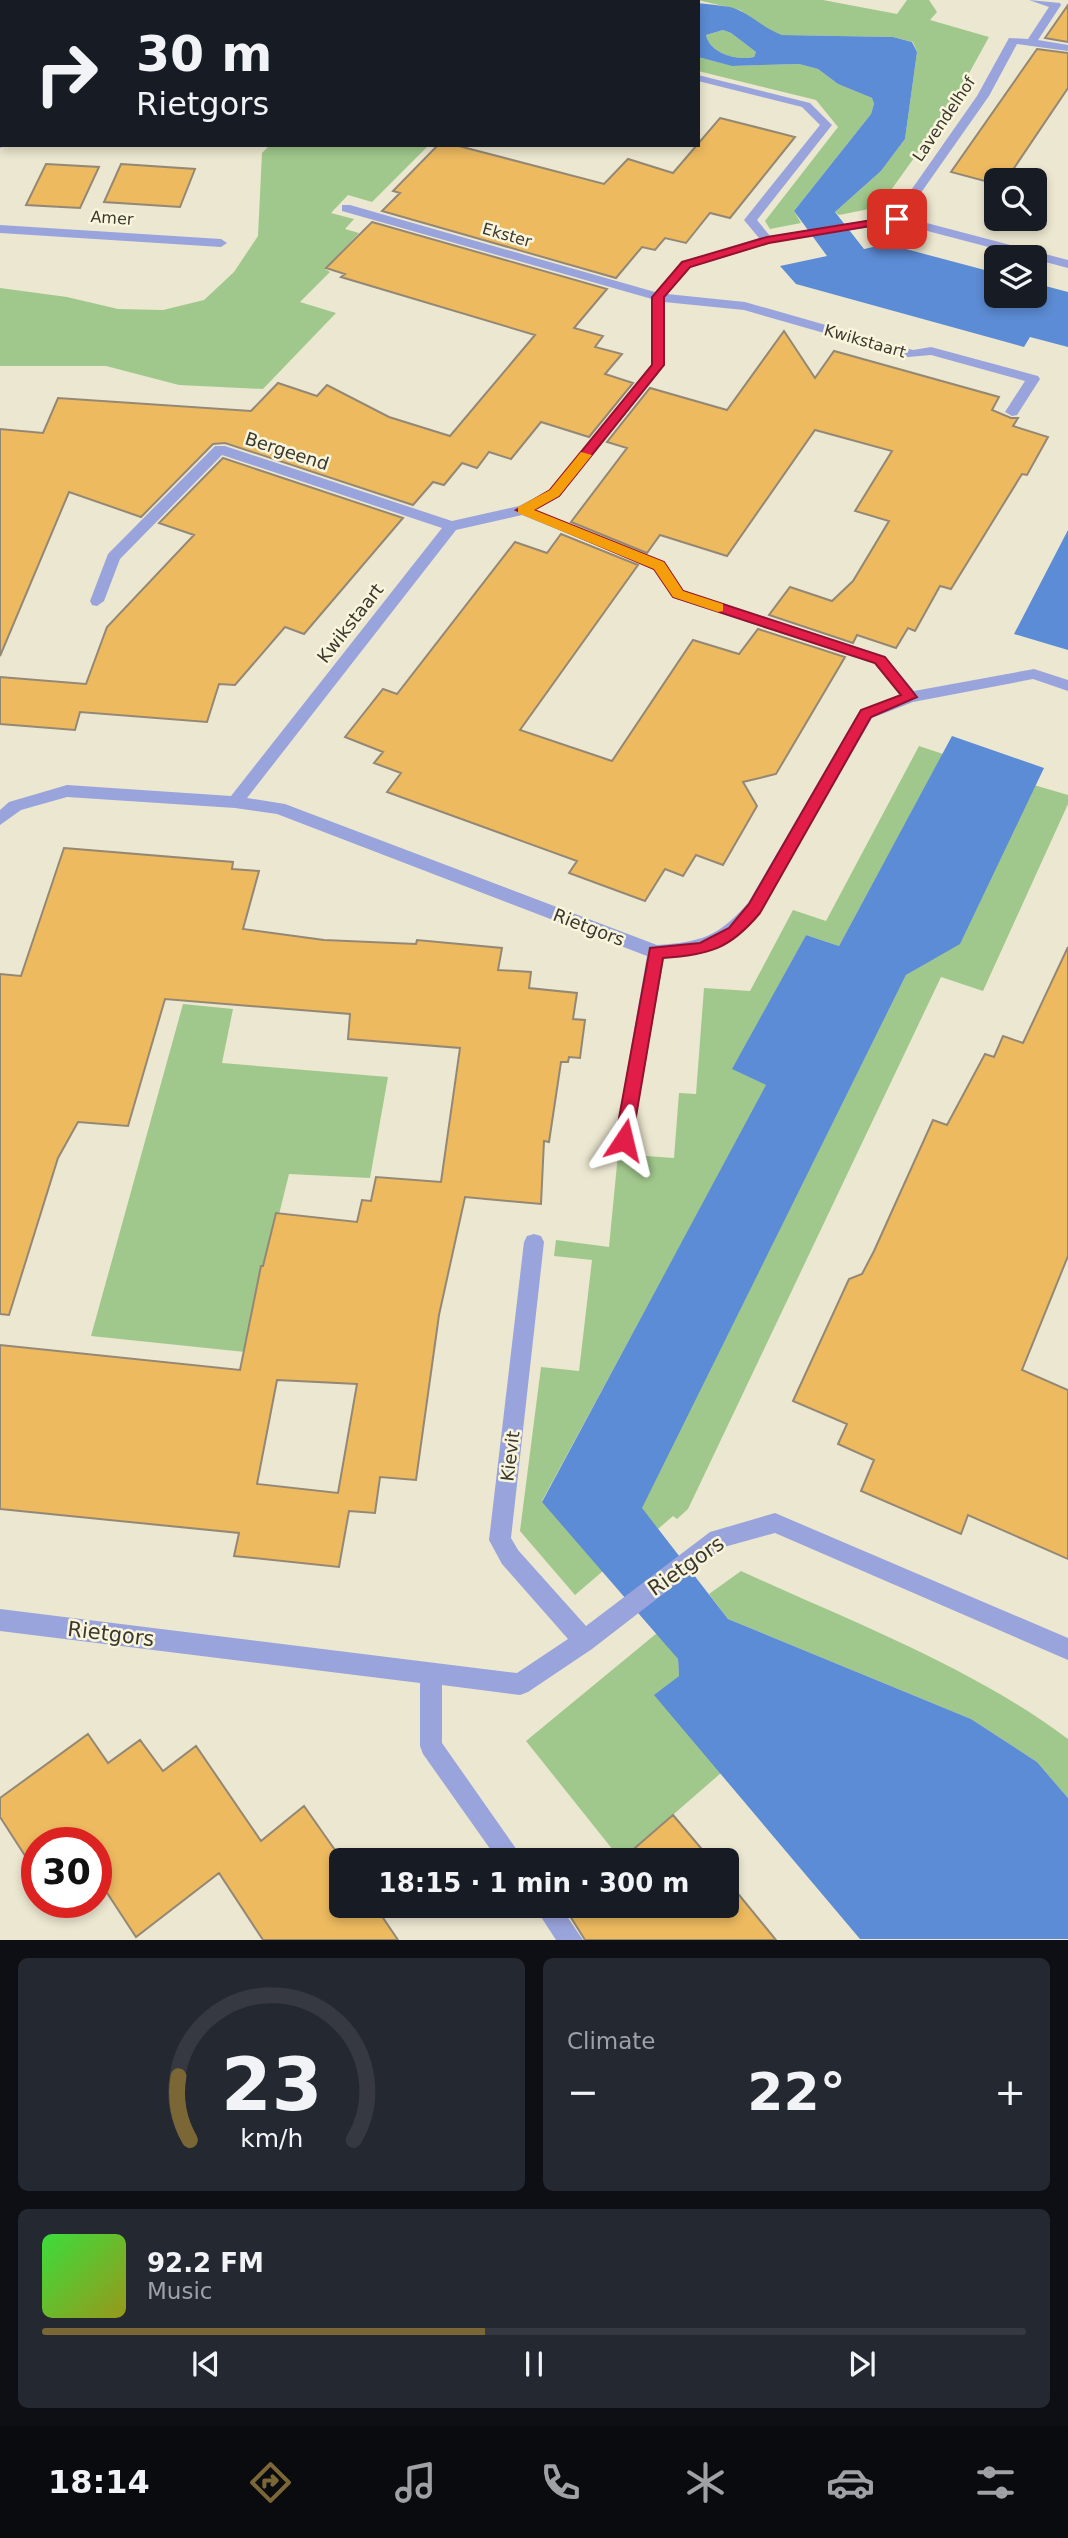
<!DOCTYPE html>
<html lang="en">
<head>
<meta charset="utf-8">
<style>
  :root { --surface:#171b24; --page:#242831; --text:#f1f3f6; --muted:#9ea1a6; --line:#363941; --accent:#7b6736 }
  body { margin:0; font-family:"DejaVu Sans",sans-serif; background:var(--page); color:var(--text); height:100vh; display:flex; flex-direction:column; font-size:26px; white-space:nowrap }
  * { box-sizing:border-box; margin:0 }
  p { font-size:23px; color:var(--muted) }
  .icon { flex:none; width:38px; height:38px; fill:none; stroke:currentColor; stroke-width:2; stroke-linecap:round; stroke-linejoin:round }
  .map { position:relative; height:1940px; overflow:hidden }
  .side { display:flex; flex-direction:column; gap:18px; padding:18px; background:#0d0f14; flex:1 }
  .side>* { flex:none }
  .top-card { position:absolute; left:0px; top:0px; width:700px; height:147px; box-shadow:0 4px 10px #0003; background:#171b24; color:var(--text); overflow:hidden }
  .buttons { position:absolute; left:984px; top:168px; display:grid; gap:14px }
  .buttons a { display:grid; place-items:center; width:63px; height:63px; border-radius:10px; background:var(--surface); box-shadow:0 4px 10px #0003; font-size:35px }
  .speed { position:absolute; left:21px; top:1827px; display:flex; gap:14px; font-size:35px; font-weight:700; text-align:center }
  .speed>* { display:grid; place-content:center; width:91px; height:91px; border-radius:50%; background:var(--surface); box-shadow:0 4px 10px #0003; line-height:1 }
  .speed .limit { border:10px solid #d22; background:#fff; color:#111 }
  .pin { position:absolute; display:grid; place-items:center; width:60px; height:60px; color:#fff; margin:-30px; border-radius:14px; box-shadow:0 4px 10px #0006 }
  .me { position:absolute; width:77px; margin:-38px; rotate:10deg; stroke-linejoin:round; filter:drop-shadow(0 0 5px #0008) }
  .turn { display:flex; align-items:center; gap:24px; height:147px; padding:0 21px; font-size:32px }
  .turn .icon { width:91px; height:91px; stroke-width:2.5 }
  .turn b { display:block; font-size:49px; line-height:60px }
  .big { font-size:52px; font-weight:700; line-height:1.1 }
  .side .card { flex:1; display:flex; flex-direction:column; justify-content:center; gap:10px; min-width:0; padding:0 24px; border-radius:10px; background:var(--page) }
  .side .dial { align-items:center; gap:0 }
  .dial svg { height:182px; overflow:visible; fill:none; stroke:var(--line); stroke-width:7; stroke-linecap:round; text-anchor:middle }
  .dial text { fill:var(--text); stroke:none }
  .song { display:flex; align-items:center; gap:21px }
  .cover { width:84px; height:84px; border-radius:10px; background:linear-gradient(135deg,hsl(120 70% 55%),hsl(60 70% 35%)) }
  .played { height:7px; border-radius:4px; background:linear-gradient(90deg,var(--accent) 45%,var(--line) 45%) }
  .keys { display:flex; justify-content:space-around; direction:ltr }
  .heat { display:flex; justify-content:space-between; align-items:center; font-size:38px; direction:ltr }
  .side .tiles { flex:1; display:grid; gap:18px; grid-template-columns:1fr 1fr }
  .card:last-child { grid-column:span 2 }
  .trip { position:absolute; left:329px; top:1848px; width:410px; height:70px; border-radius:10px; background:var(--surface); box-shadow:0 4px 10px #0003; font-weight:700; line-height:70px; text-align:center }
  .tab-bar { display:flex; height:112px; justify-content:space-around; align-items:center; background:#090b0e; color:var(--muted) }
  .tab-bar .icon { width:49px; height:49px }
  .tab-bar .selected { color:var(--accent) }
  .tab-bar b { font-size:32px; color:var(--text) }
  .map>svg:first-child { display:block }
  .green { fill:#a1c88c }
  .water { fill:#5c8cd5; fill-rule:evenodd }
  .building { fill:#edba60; stroke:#948875; stroke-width:2; fill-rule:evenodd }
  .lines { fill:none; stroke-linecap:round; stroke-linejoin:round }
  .minor { fill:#9aa4dc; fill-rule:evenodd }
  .route { fill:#e11d48; stroke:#92132f; stroke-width:2 }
  .slow { fill:#f59e0b }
  .labels { text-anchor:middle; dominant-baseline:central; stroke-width:5; stroke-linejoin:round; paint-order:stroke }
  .far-street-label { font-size:16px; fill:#3a382e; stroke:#f9f5dd }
  .street-label { font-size:18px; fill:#3a382e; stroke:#f9f5dd }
  .near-street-label { font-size:21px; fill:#3a382e; stroke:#f9f5dd }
</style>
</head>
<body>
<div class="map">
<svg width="1068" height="1940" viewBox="0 0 1068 1940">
  <rect width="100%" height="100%" fill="#ece7d0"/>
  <path class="green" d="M 698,0 L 823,0 L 897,14 L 907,0 L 929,0 L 937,12 L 930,20 L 989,37 L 951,106 L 879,207 L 839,215 L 835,212 L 881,171 L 905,139 L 917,52 L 913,42 L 893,37 L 782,35 L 764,29 L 740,10 Z
    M 723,30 L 731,33 L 756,52 L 754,57 C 737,61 710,54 706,35 Z
    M 698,57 L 733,66 L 799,64 L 818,69 L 838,84 L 872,98 L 874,104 L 871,114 L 794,211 L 801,223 L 770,229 L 765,221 L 838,127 L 816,100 L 698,71 Z
    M 270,145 L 429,145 L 372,202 L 348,195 L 331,213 L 354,219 L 345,229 L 359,233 L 325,269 L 330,272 L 300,302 L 336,313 L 263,389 L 179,385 L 106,366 L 0,366 L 0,288 L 67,297 L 118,309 L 163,310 L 204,300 L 234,272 L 258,236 L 262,153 Z
    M 919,746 L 943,754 L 839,946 L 806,935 L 733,1069 L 767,1085 L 542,1501 L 603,1571 L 575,1595 L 520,1531 L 541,1367 L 579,1371 L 592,1260 L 554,1256 L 556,1240 L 609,1247 L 618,1154 L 674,1158 L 679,1093 L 696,1094 L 704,988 L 750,991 L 793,910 L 826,921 Z
    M 1034,785 L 1068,795 L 1068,804 L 983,991 L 941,977 L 688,1509 L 677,1519 L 673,1516 L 658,1529 L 641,1508 L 906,975 L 960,943 Z
    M 183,1004 L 233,1009 L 222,1063 L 388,1077 L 370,1178 L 289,1174 L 245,1352 L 91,1336 Z
    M 741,1571 C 852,1622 970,1666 1068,1739 L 1068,1798 L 1037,1762 L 971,1719 L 728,1619 L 709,1594 Z
    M 657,1633 L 678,1659 L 679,1676 L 655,1695 L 721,1773 L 621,1860 L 526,1741 Z"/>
  <path class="water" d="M 594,0 C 638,0 687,0 730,7 C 749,12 762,28 782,35 L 893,37 L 912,42 L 917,52 L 905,139 L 881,171 L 835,212 L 864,249 L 887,244 L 996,273 L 996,296 L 1034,296 L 1034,283 L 1068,292 L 1068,347 L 1030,337 L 1024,347 L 796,284 L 780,266 L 827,256 L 794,211 L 871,114 L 874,104 L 872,98 L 838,84 L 818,69 L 799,64 L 732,66 L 698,57 L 698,2 ZM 723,30 L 731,33 L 756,52 L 754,57 C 738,61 710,54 706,35 Z
    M 1068,530 L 1068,650 L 1014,634 Z
    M 952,736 L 1044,768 L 960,944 L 906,975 L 642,1508 L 728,1619 L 971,1719 L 1037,1762 L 1068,1798 L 1068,1939 L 860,1939 L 654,1695 L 679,1676 L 678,1659 L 542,1502 L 766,1085 L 732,1069 L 806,935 L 839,946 Z"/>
  <path class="building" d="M 1068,5 L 1068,42 L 1045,38 Z
    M 1037,49 L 1068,53 L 1068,88 L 1006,180 L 996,180 L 996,184 L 951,172 Z
    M 720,118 L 795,137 L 730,218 L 710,213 L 686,243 L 665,238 L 655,250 L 642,247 L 616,278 L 382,211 L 400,193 L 393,191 L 438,145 L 455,145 L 604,184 L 628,159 L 673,173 Z
    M 46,164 L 99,167 L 80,208 L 26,205 Z
    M 121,164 L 195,169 L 180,207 L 104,202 Z
    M 372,222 L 607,289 L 574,328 L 603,336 L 595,347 L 622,354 L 605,374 L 633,383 L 589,437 L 541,422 L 511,459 L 489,452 L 477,468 L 462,463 L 444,485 L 433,482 L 413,505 L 225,443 L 213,444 L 141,517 L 69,492 L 0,656 L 0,429 L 43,433 L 58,398 L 251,411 L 278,383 L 317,396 L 327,385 L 389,417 L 450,436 L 535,335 L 341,277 L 345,274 L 326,268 Z
    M 784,331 L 815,378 L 834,351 L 999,397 L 992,410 L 1011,418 L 1018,418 L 1013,426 L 1048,437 L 1027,475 L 1022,474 L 951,589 L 940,586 L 915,631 L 908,628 L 896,648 L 857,635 L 853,643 L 769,615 L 790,587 L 832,601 L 853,581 L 889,521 L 855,511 L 892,451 L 815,430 L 727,556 L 660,535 L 647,553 L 571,522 L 627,448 L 607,442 L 650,388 L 727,410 Z
    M 223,458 L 403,518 L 304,634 L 285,627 L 235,685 L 219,684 L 207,722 L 80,712 L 75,730 L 0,724 L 0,677 L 86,684 L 107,627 L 194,535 L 159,523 Z
    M 561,534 L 638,565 L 520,730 L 612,761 L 693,640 L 739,654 L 758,629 L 845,657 L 776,774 L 743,782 L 757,806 L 723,865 L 696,855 L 683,876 L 665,869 L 645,901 L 569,873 L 577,861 L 387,792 L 401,773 L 374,763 L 383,752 L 345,737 L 383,689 L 397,694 L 515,542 L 547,553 Z
    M 64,848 L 233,862 L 232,869 L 259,871 L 243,929 L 324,940 L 416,944 L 417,940 L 502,948 L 498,970 L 531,972 L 529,988 L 577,993 L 573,1019 L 585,1020 L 580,1058 L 569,1057 L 568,1062 L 561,1062 L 549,1142 L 544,1141 L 541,1204 L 465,1197 L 439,1315 L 416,1480 L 380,1477 L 375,1513 L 349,1511 L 339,1567 L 234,1556 L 239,1533 L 0,1509 L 0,1345 L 240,1370 L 261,1266 L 263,1266 L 276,1213 L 357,1222 L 362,1200 L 371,1201 L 376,1177 L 441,1182 L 460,1048 L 348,1039 L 350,1014 L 165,999 L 128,1126 L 78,1122 L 58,1158 L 9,1315 L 0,1314 L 0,974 L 21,976 ZM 277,1380 L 357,1384 L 338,1493 L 257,1484 Z
    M 1068,947 L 1068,1256 L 1022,1370 L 1068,1390 L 1068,1559 L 968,1515 L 961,1534 L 861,1491 L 874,1460 L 838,1444 L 847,1424 L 793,1401 L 849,1279 L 862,1274 L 874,1251 L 933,1120 L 947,1125 L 985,1054 L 994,1057 L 1003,1036 L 1023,1043 Z
    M 88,1734 L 108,1763 L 140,1740 L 163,1771 L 196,1746 L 261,1841 L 304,1806 L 342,1860 L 341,1906 L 375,1906 L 398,1940 L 263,1940 L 219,1873 L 136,1937 L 96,1876 L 96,1843 L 75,1843 L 72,1838 L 67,1843 L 37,1843 L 37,1865 L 33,1868 L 0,1817 L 0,1798 Z
    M 673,1815 L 711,1860 L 621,1860 Z
    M 726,1879 L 776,1940 L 585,1940 L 565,1908 L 568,1906 L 726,1906 Z"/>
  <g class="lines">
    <path class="minor" d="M 109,0 L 120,0 L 108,2 Z
      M 1029,0 L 1060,3 L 1061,5 L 1038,40 L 1068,45 L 1068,51 L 1017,44 L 989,96 L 904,217 L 1068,260 L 1068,268 L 897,223 L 769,243 L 690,268 L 667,294 L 745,302 L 913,350 L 931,347 L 1038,376 L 1040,379 L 1017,415 L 1012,416 L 1005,412 L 1025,381 L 931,355 L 908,357 L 744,310 L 664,302 L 665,365 L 560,496 L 535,510 L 664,563 L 683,590 L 885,656 L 914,691 L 1034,669 L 1068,680 L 1068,691 L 1033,679 L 913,702 L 872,718 L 760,913 C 730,946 708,955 664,958 L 631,1145 L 624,1148 L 617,1145 L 615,1140 L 647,956 L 277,814 L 235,808 L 67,797 L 21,810 L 0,825 L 0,810 L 9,802 L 67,785 L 231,796 L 442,528 L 222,455 L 120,559 L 104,601 L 97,606 L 92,605 L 90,601 L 108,554 L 215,446 L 225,446 L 452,521 L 519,506 L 550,490 L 651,365 L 652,299 L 342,211 L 342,205 L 350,205 L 655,292 L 682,262 L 759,238 L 744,220 L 820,125 L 802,107 L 698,81 L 698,75 L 810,103 L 832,125 L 757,220 L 770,236 L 893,216 L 977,96 L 1009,38 L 1028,39 L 1049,7 ZM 522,515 L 654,569 L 673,598 L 875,664 L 900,695 L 860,710 L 748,903 C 718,937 701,942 657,945 L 285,804 L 247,798 L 456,530 Z
      M 0,138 L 2,145 L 5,145 L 0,148 Z
      M 0,225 L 221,239 L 227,243 L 221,247 L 0,233 Z
      M 534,1234 L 541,1236 L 544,1242 L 511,1538 L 518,1550 L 586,1626 L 710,1532 L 775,1513 L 1068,1638 L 1068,1660 L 775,1533 L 724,1547 L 592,1649 L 528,1692 L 520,1695 L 442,1685 L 442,1743 L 524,1860 L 498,1860 L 423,1754 L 420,1746 L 420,1683 L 0,1631 L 0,1609 L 517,1673 L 568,1639 L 502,1564 L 489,1540 L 524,1242 L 527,1236 Z
      M 534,1906 L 560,1906 L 583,1940 L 556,1940 Z"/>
  </g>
  <path class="route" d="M 897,216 L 901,217 L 901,221 L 769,243 L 690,267 L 664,297 L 664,365 L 559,496 L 534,510 L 664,562 L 683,591 L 885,657 L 917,697 L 871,717 L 760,913 C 730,949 709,955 663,958 L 632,1140 L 624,1147 L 615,1140 L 650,948 L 700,943 L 729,928 L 749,904 L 861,710 L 901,695 L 875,663 L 673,597 L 654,569 L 516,510 L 550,490 L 652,365 L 652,297 L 682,262 L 767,237 Z"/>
  <path class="slow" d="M 581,452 L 592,455 L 559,496 L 534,510 L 664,562 L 683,591 L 723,604 L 723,611 L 718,612 L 673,597 L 654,569 L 518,513 L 518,507 L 550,490 Z"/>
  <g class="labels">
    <g class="far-street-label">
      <text transform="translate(944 119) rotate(-56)">Lavendelhof</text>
      <text transform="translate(112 218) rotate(4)">Amer</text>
      <text transform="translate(507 235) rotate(16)">Ekster</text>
      <text transform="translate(865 341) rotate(16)">Kwikstaart</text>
    </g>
    <g class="street-label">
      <text transform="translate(287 451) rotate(18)">Bergeend</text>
      <text transform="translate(350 623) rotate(-52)">Kwikstaart</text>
      <text transform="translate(589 927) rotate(21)">Rietgors</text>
      <text transform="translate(510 1456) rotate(-83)">Kievit</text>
    </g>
    <g class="near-street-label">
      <text transform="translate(686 1566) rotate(-35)">Rietgors</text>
      <text transform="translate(111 1634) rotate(7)">Rietgors</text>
    </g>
  </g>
</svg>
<div class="buttons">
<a><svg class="icon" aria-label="search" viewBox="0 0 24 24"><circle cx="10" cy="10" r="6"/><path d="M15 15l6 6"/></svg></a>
<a><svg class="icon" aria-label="layers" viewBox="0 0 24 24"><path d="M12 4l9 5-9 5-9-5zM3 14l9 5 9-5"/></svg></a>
</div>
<div class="speed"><div class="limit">30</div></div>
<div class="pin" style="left:897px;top:219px;background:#d93025"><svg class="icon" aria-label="arrive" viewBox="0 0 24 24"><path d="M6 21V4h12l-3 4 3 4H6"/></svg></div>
<svg class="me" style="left:624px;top:1140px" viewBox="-20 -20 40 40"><path d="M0-17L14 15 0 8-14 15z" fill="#e11d48" stroke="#fff" stroke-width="4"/></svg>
<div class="trip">18:15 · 1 min · 300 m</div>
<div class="top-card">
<div class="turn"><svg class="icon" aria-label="right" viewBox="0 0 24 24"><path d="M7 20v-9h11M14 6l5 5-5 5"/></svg><div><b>30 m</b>Rietgors</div></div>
</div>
</div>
<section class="side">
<div class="tiles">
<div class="card dial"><svg viewBox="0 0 100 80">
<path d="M14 69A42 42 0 1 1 86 69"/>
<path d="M14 69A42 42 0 0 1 9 41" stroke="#7b6736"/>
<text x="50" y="56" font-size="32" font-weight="700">23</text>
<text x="50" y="72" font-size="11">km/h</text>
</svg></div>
<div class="card"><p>Climate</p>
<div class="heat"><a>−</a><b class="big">22°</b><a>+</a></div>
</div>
<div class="card">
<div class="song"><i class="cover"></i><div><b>92.2 FM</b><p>Music</p></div></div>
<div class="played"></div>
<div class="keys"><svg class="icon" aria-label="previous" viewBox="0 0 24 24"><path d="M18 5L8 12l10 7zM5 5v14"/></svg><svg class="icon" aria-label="pause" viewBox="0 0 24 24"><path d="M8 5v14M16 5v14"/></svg><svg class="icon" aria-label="next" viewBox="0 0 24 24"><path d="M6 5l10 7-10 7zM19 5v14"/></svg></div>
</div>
</div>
</section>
<nav class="tab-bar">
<b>18:14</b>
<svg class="icon selected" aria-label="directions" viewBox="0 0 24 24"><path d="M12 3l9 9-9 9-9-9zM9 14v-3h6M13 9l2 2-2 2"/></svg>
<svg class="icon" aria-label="music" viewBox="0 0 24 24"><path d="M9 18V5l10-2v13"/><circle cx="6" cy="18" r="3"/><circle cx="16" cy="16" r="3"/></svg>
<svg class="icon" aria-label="phone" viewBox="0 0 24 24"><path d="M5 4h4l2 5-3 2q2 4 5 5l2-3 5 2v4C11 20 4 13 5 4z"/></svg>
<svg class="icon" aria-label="climate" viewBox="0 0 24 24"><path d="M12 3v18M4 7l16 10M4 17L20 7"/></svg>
<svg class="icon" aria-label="car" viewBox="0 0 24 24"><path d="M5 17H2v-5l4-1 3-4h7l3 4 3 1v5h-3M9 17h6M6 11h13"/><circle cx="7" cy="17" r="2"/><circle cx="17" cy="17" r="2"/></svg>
<svg class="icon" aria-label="filters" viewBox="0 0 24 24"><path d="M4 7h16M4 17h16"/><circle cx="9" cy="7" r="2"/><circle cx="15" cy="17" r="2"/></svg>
</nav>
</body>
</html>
